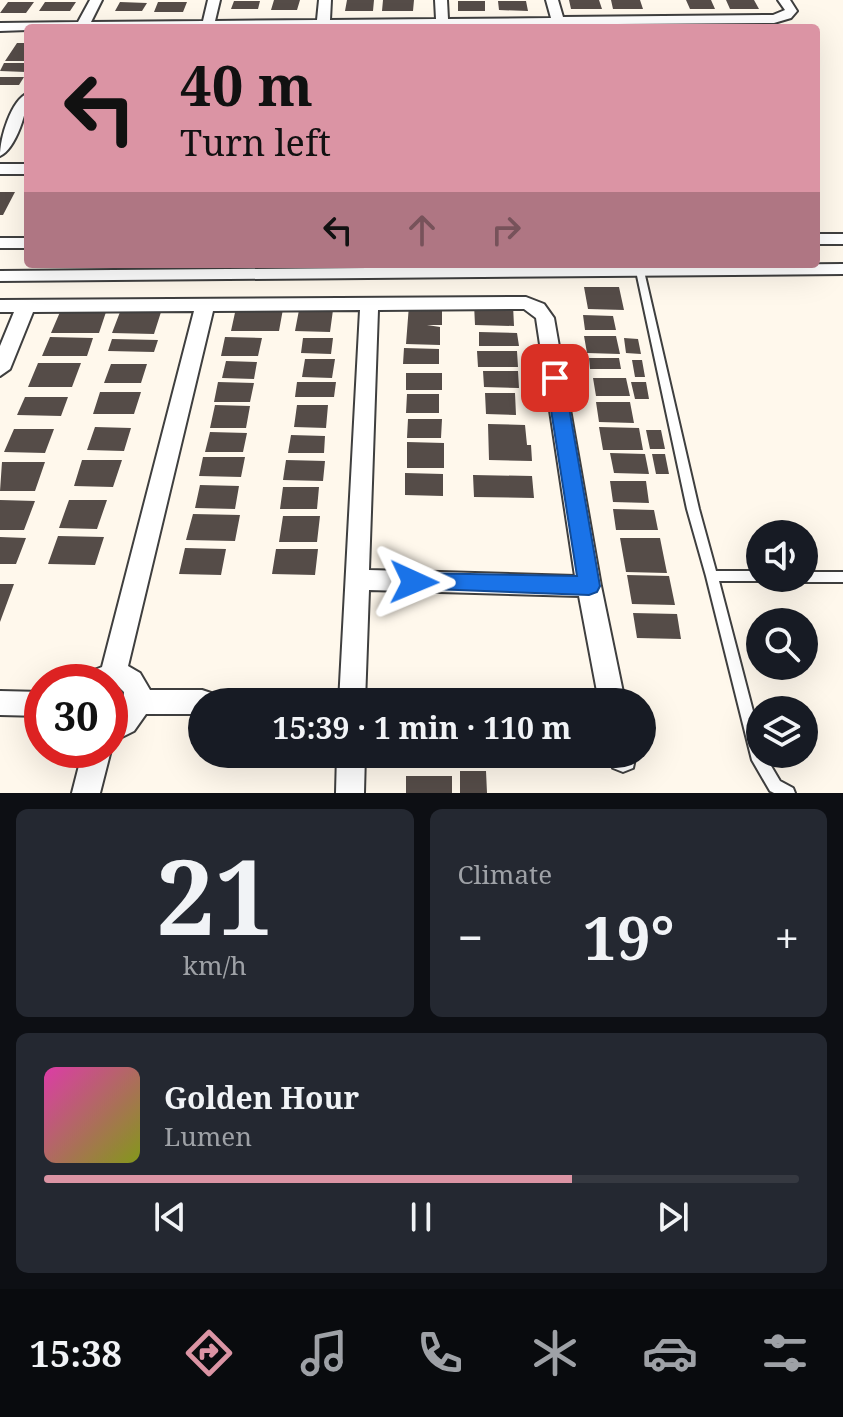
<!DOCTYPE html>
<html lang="en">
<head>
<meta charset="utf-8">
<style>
  :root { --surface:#171b24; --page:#242831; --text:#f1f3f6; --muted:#9ea1a6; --line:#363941; --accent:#db94a4 }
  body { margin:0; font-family:"Noto Serif",serif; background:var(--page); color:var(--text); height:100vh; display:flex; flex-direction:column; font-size:30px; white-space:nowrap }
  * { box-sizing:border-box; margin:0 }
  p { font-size:26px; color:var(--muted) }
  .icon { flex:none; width:44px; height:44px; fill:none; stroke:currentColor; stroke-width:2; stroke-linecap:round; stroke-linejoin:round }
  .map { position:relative; height:793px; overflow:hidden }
  .drawer { display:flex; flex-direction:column; gap:16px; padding:16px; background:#0d0f14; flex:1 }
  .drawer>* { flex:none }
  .hud { position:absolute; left:24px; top:24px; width:796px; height:244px; border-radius:8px; box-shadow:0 8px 32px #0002; background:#db94a4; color:#111; overflow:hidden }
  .buttons { position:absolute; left:746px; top:520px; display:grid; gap:16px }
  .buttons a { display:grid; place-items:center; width:72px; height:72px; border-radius:50%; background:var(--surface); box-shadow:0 8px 32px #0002; font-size:40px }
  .speed { position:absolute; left:24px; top:664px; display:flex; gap:16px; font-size:40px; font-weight:700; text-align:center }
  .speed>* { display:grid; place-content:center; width:104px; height:104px; border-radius:50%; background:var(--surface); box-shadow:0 8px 32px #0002; line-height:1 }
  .speed .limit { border:12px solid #d22; background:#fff; color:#111 }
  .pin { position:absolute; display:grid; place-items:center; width:68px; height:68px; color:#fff; margin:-34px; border-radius:16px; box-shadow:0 4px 12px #0006 }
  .me { position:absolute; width:88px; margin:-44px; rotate:91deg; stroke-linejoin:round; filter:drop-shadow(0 0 6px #0008) }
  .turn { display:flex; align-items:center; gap:28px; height:168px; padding:0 24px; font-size:36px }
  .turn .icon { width:104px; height:104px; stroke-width:2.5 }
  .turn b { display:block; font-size:56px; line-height:68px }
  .lanes { display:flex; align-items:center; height:76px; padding:0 24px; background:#0003; justify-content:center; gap:40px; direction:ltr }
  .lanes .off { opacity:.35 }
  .big { font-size:60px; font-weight:700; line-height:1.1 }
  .drawer .tile { flex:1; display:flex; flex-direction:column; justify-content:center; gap:12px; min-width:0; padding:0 28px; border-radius:12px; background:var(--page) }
  .drawer .dial { align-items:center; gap:0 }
  .dial b { font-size:104px; line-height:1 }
  .song { display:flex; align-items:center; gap:24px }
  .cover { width:96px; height:96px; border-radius:12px; background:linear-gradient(135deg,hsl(320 70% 55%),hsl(70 70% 35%)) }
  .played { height:8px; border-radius:4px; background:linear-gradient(90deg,var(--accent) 70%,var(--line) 70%) }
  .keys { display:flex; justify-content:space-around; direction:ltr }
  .heat { display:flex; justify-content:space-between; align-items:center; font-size:44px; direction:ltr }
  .drawer .tiles { flex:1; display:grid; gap:16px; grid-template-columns:1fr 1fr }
  .tile:last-child { grid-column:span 2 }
  .trip { position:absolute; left:188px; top:688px; width:468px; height:80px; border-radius:40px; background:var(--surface); box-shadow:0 8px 32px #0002; font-weight:700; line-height:80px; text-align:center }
  .dock { display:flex; height:128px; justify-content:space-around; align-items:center; background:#090b0e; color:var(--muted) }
  .dock .icon { width:56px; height:56px }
  .dock .selected { color:var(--accent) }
  .dock b { font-size:36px; color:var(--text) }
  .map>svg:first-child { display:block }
  .pitch { fill:#e9f1c7 }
  .building { fill:#554c48 }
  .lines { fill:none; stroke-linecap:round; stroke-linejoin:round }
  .service-casing { stroke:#3f3f3f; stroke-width:4 }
  .minor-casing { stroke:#3f3f3f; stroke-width:4 }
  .service { fill:#fff; fill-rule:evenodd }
  .minor { fill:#fff; fill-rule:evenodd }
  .route { fill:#1a73e8; stroke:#114b97; stroke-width:2 }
</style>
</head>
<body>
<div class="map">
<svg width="843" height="793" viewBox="0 0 843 793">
  <rect width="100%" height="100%" fill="#fff8ec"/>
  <path class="pitch" d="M 422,688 L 553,688 L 555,702 L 422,702 Z"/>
  <path class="building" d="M 274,0 L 300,0 L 297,10 L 271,10 Z
    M 347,0 L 374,0 L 373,11 L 345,11 Z
    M 383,0 L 414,0 L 413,11 L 382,11 Z
    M 569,0 L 599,0 L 602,9 L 571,9 Z
    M 611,0 L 640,0 L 643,9 L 613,9 Z
    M 686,0 L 711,0 L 715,9 L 690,9 Z
    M 726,0 L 754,0 L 759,9 L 730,9 Z
    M 234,1 L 260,1 L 258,9 L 231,9 Z
    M 458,1 L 485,1 L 485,11 L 458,11 Z
    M 498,1 L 526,1 L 528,11 L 499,10 Z
    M 8,2 L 34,2 L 26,13 L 0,13 Z
    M 45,2 L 76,2 L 70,11 L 39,11 Z
    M 120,2 L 147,3 L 142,11 L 115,11 Z
    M 158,2 L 187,2 L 183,12 L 154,12 Z
    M 17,43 L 28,43 L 28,61 L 5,61 Z
    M 4,63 L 28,63 L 28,69 L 26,72 L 0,71 Z
    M 0,77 L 24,77 L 19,85 L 0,85 Z
    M 0,192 L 15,192 L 3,215 L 0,215 Z
    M 584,287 L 619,287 L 624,310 L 588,309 Z
    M 474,304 L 513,305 L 514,326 L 475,325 Z
    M 409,305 L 442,305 L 442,325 L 427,325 L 440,327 L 440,345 L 406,344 Z
    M 236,308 L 283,309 L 279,331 L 231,331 Z
    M 299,310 L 333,310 L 330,332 L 295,331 Z
    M 60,312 L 106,312 L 99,333 L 51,333 Z
    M 120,312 L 161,312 L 154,334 L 112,333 Z
    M 583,315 L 613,316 L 616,330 L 585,330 Z
    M 479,332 L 517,333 L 519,346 L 479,346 Z
    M 584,336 L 616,336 L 620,354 L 587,353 Z
    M 50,337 L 93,338 L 87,356 L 42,356 Z
    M 225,337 L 262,338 L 258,356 L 221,356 Z
    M 303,338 L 333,338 L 331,354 L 301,353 Z
    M 624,338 L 638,339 L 641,354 L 626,353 Z
    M 112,339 L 158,340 L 154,352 L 108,351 Z
    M 404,348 L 439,349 L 439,364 L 403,364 Z
    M 477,351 L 517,351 L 518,367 L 478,367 Z
    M 589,358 L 619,358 L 621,369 L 590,369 Z
    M 305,359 L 335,359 L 332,378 L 302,377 Z
    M 632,360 L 642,360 L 645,377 L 635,377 Z
    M 226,361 L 257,362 L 254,379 L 222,378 Z
    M 38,363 L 81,363 L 72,387 L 28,387 Z
    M 111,364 L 147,364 L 141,383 L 104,383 Z
    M 483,371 L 518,371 L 519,388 L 484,387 Z
    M 406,373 L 442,373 L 442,390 L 406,390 Z
    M 593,378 L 626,378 L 630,396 L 596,396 Z
    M 218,382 L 254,383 L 250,402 L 214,402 Z
    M 297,382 L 336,382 L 334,397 L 295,397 Z
    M 631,382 L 646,382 L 649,399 L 635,399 Z
    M 100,392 L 141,392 L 134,414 L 93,414 Z
    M 485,393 L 515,393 L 516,415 L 486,414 Z
    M 407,394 L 439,394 L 439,413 L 406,413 Z
    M 25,397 L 68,397 L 61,416 L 17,415 Z
    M 596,402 L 630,402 L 634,423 L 599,422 Z
    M 215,405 L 250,406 L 246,428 L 210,428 Z
    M 297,405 L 328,405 L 326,428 L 294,427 Z
    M 408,419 L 442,419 L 441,438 L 407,438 Z
    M 488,424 L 525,425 L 527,445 L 531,445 L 532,461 L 489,460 Z
    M 95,427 L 131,428 L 124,451 L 87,450 Z
    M 599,427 L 639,428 L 643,450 L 603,450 Z
    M 14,429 L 54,429 L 45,453 L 4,452 Z
    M 646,430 L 661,430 L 665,449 L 650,449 Z
    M 210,432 L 247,433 L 243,452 L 205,452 Z
    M 291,435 L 325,436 L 324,453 L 288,453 Z
    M 407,442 L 444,443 L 444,468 L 407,468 Z
    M 610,453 L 645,454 L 649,474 L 614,473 Z
    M 652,454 L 665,454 L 669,474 L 656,474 Z
    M 203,457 L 245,457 L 241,477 L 199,476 Z
    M 82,460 L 122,460 L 113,487 L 74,486 Z
    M 286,460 L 325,461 L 323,481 L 283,480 Z
    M 2,462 L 45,462 L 35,491 L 0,491 Z
    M 405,473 L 443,474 L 443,496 L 405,495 Z
    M 473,475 L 532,476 L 534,498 L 474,497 Z
    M 610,481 L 646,481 L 649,503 L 613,502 Z
    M 200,485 L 239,486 L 235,509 L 195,508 Z
    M 283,487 L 319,487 L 317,509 L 280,509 Z
    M 0,500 L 35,501 L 24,530 L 0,530 Z
    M 69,500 L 107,500 L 97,529 L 59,528 Z
    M 613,509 L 654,510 L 658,530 L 616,530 Z
    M 193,514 L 240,515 L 235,541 L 186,540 Z
    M 283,516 L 320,516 L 317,542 L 279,542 Z
    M 58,536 L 104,537 L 95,565 L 48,564 Z
    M 0,537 L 26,538 L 16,564 L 0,564 Z
    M 620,538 L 660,538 L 667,573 L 626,572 Z
    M 185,548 L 226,549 L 221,575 L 179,574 Z
    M 276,549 L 318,549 L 315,575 L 272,574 Z
    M 627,575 L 669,576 L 675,605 L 632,604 Z
    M 0,584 L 14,584 L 0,622 Z
    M 633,613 L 677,614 L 681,639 L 637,638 Z
    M 460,771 L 486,771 L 487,793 L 460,793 Z
    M 406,776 L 452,776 L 452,793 L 406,793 Z"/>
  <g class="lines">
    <defs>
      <path id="service" d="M 640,268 L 644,271 L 699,509 L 716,571 L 760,571 L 760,578 L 765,578 L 760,581 L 719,581 L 760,738 L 760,754 L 764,754 L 780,781 L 793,788 L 795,793 L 774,793 L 770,791 L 752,760 L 706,576 L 687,509 L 636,271 Z
        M 804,572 L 843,572 L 843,582 L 804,582 L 800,581 L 799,578 L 804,578 Z"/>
      <path id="minor" d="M 90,0 L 102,0 L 91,22 L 203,21 L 208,0 L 220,0 L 215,21 L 317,20 L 319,0 L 331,0 L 330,20 L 436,19 L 435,0 L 447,0 L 448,19 L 551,18 L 546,0 L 558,0 L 563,17 L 773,15 L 785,10 L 778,0 L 790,0 L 797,11 L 791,18 L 774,23 L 28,28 L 28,30 L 0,31 L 0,23 L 78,22 Z
        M 28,93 C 28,109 16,149 0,156 C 0,138 11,100 28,93 Z
        M 0,164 L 28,164 L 28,174 L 0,174 Z
        M 816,234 L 843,234 L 843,244 L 816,244 Z
        M 0,238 L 28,238 L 28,248 L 0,248 Z
        M 843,264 L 843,274 L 0,281 L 0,271 Z
        M 526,297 L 544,304 L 554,318 L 601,586 L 625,702 L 599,702 L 579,596 L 369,590 L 365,702 L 339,702 L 360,310 L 213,311 L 128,666 L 140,673 L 150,690 L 202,690 L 211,693 L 215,702 L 202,702 L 202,714 L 146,714 L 134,731 L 110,743 L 110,716 L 123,705 L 124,692 L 119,687 L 110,687 L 110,682 L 80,682 L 84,674 L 102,667 L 194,311 L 33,312 L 10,369 L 0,376 L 0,346 L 14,312 L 0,312 L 0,300 ZM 524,309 L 536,318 L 575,576 L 369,570 L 378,310 Z
        M 0,691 L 42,692 L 42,716 L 0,715 Z
        M 110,749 L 111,750 L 100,793 L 72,793 L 83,750 Z
        M 337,754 L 365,754 L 364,793 L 336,793 Z
        M 608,754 L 636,754 L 633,768 L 623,772 L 613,768 Z"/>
    </defs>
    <use href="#service" class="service-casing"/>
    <use href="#minor" class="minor-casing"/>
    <use href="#service" class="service"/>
    <use href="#minor" class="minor"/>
  </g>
  <path class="route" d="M 555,371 L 564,378 L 600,586 L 597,592 L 589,595 L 407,588 L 404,582 L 407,575 L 414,573 L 577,576 L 546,378 Z"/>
</svg>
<div class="buttons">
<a><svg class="icon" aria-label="sound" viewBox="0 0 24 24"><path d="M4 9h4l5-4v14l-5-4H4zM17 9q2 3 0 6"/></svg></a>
<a><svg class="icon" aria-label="search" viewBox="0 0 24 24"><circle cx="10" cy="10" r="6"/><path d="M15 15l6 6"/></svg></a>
<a><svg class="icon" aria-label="layers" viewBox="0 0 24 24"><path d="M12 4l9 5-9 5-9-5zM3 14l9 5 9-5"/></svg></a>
</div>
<div class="speed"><div class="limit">30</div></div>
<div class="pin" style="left:555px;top:378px;background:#d93025"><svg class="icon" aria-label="arrive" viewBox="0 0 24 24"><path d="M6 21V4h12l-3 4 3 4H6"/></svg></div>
<svg class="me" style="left:414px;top:582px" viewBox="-20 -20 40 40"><path d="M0-17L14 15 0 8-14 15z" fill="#1a73e8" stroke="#fff" stroke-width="4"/></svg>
<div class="trip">15:39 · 1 min · 110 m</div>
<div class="hud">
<div class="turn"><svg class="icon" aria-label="left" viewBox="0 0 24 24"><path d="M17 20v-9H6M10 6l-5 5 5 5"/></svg><div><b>40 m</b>Turn left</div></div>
<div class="lanes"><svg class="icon" aria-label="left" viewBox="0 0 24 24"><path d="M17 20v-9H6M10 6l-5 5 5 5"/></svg><svg class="icon off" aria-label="ahead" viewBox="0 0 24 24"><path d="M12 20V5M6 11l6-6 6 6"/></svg><svg class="icon off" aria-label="right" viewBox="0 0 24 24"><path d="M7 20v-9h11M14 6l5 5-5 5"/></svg></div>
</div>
</div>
<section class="drawer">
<div class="tiles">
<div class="tile dial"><b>21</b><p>km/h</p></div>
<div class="tile"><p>Climate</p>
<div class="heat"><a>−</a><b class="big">19°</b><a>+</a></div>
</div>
<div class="tile">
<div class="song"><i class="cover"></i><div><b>Golden Hour</b><p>Lumen</p></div></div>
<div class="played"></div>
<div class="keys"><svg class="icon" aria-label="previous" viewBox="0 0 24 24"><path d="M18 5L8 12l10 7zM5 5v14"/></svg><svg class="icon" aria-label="pause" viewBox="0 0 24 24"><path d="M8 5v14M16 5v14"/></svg><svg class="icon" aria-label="next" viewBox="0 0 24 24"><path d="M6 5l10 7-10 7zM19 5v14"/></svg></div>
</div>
</div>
</section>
<nav class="dock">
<b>15:38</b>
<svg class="icon selected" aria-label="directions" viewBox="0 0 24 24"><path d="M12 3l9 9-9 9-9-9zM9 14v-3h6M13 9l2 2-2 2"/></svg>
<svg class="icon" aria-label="music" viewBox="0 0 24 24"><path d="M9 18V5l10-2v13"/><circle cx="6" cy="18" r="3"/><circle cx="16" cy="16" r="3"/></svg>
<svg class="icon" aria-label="phone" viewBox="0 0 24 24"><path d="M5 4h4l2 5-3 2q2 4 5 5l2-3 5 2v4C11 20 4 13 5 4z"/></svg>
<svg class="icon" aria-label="climate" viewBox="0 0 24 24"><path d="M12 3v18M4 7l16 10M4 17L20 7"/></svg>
<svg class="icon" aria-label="car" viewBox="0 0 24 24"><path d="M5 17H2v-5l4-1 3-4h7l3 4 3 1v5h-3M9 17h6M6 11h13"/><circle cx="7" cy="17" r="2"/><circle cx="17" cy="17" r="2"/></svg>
<svg class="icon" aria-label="filters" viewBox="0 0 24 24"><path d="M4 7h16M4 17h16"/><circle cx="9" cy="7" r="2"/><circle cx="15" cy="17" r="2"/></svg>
</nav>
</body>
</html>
